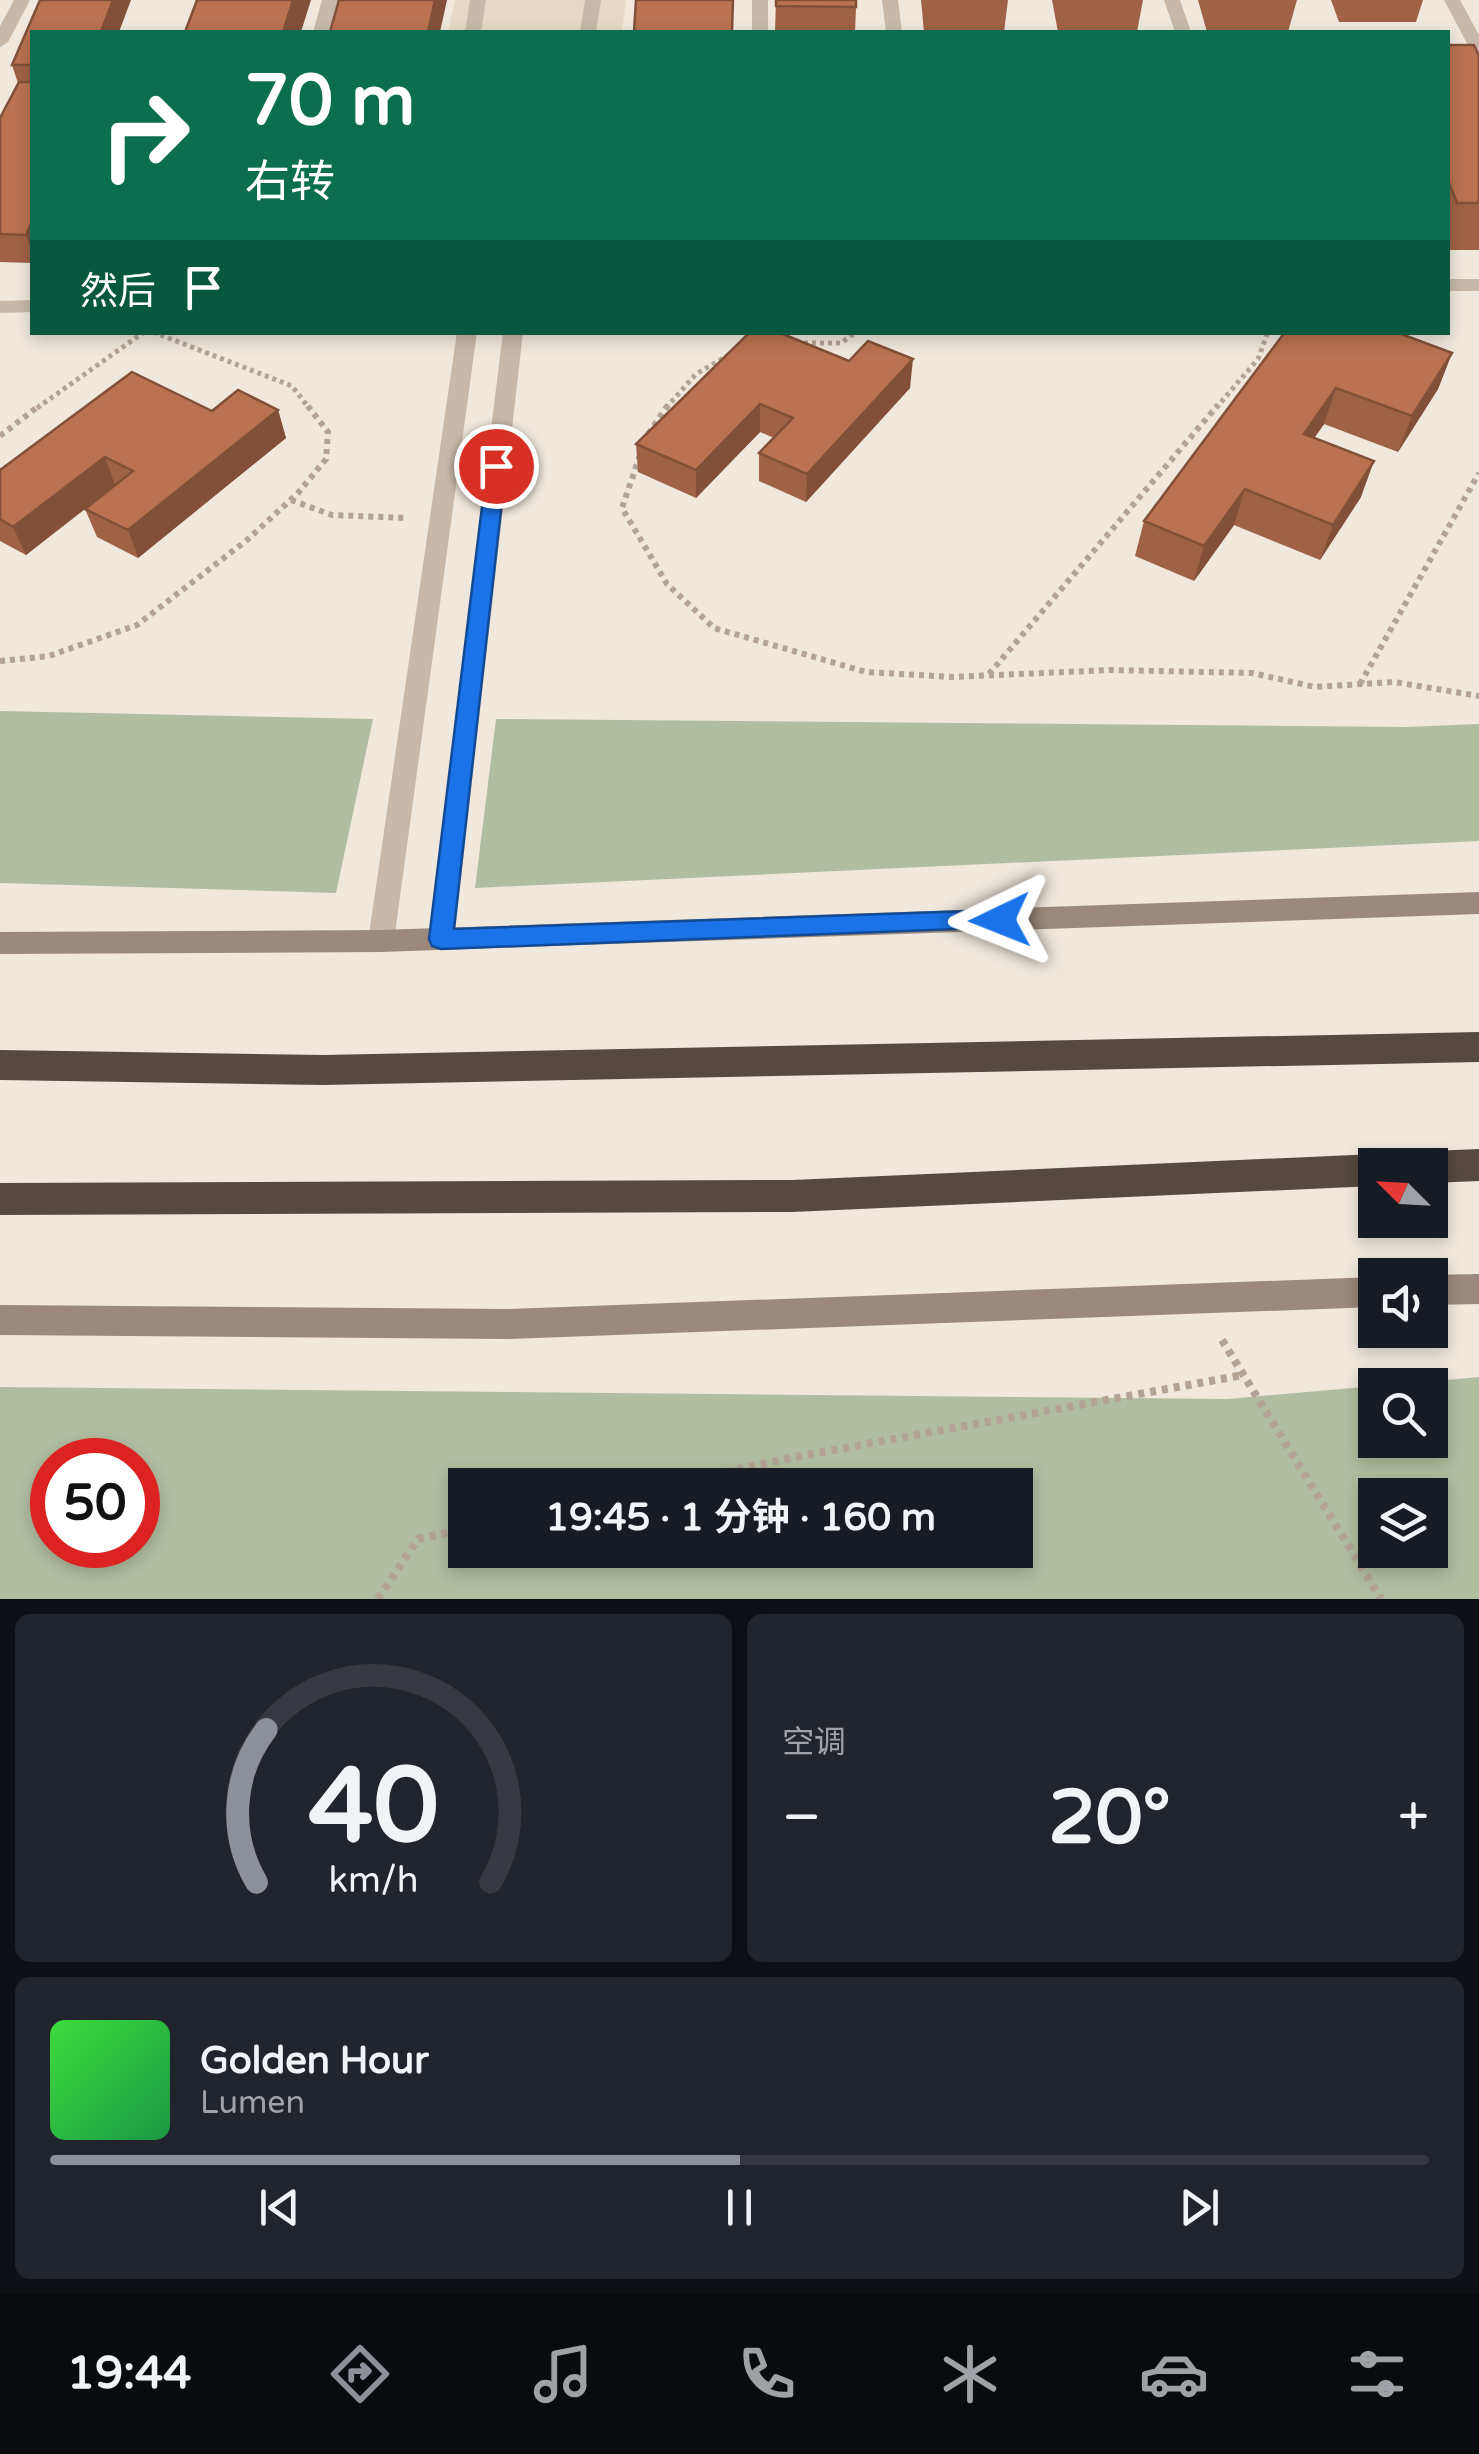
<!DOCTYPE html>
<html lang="zh">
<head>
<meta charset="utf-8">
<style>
  :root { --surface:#171b24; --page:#20242c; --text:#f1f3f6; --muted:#9ea1a6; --line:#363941; --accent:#8c9099 }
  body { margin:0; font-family:"Varela Round","Noto Sans SC",sans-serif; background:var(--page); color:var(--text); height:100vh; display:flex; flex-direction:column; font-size:38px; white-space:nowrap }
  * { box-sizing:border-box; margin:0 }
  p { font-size:32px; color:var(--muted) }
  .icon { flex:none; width:55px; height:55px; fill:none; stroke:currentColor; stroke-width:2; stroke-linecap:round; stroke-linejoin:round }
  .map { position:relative; height:1599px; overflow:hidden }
  .drawer { display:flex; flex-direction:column; gap:15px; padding:15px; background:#0d0f14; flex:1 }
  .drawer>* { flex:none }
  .top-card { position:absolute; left:30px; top:30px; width:1420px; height:305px; border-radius:0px; box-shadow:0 5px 15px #0003; background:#0b6e4f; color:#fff; overflow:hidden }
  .needle { width:65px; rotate:294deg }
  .buttons { position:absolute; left:1358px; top:1148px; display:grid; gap:20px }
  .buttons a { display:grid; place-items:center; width:90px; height:90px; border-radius:0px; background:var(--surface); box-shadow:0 5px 15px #0003; font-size:50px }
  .speed { position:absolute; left:30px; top:1438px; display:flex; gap:20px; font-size:50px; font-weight:700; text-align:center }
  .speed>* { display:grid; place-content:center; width:130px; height:130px; border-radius:50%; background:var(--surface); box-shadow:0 5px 15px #0003; line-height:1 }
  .speed .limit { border:15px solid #d22; background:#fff; color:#111 }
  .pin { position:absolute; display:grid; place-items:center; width:85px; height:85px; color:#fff; margin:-42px; border:5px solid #fff; border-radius:50%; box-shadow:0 2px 10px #0007 }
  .me { position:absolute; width:110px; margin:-55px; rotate:268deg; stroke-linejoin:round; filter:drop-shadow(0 0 8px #0008) }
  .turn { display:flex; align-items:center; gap:35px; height:210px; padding:0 50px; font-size:45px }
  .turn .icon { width:130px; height:130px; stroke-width:2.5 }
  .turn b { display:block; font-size:70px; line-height:85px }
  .then { display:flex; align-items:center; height:95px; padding:0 50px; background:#0003; gap:20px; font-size:38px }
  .big { font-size:75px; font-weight:700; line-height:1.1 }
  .drawer .widget { flex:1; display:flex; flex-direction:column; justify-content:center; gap:15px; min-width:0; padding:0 35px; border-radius:15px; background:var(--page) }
  .drawer .dial { align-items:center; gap:0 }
  .dial svg { height:260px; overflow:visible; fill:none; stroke:var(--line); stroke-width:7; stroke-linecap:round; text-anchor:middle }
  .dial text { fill:var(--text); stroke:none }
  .song { display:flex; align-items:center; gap:30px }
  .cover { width:120px; height:120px; border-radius:15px; background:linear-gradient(135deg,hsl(120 70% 55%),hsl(140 70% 35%)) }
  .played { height:10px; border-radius:5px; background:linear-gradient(90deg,var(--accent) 50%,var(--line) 50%) }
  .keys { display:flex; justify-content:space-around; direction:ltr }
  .heat { display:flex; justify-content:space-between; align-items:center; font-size:55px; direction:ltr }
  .drawer .tiles { flex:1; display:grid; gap:15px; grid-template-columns:1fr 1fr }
  .widget:last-child { grid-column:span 2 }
  .trip { position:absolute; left:448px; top:1468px; width:585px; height:100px; border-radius:0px; background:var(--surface); box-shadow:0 5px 15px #0003; font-weight:700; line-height:100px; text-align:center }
  .tab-bar { display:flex; height:160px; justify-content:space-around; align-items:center; background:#090b0e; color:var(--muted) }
  .tab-bar .icon { width:70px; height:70px }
  .tab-bar .active { color:var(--accent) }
  .tab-bar b { font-size:45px; color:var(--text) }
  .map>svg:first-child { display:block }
  .green { fill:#b1bd9f; fill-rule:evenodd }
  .plaza { fill:#e6dac6 }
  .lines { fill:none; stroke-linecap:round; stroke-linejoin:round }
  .path-far2 { stroke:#b2a395; stroke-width:5; stroke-dasharray:4 4; stroke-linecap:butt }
  .path-far1 { stroke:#b2a395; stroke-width:6; stroke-dasharray:5 5; stroke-linecap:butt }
  .path { stroke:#b2a395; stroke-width:8; stroke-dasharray:6 6; stroke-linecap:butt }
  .lane { fill:#c7b9aa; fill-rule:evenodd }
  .street { fill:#c7b9aa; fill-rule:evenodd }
  .secondary { fill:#9a897c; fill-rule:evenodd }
  .highway { fill:#554941; fill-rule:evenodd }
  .wall { fill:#a06246 }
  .shaded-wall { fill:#825039 }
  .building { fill:#ba7251; stroke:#825039; stroke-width:2.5 }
  .route { fill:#1a73e8; stroke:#114b97; stroke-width:2.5 }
</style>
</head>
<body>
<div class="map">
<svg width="1479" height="1599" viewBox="0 0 1479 1599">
  <rect width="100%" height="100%" fill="#f0e8dd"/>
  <path class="green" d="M 0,711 L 373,719 L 336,893 L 0,883 Z
    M 496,719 L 1407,727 L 1479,724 L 1479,841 L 475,888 Z
    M 1479,1377 L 1479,1599 L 0,1599 L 0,1387 L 1228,1399 L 1375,1386 L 1375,1440 L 1430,1440 L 1430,1385 L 1392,1385 ZM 52,1460 L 138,1460 L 138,1545 L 52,1545 ZM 465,1485 L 1015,1485 L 1015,1550 L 465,1550 ZM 1375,1495 L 1430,1495 L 1430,1550 L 1375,1550 Z"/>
  <path class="plaza" d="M 455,0 L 626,0 L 622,32 L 448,32 Z"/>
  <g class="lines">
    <path class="path-far2" d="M 153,332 L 292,386 L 309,408
      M 796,343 L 841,343 L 856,332
      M 37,408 L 144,332
      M 666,408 L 696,374 L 734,352
      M 1216,408 L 1258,359 L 1268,332"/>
    <path class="path-far1" d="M 648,434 L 668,405
      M 0,436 L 40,405
      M 640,455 L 622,508 L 667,584 L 714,628 L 866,672 L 953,677 L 1110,670 L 1252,673 L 1315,687 L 1394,682 L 1479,696
      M 291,500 L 332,515 L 407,518
      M 0,661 L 49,656 L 137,625 L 247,540 L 298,493 L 326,459 L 328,432 L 307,405
      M 989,674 L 1218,405
      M 1360,684 L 1479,473"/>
    <path class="path" d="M 1222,1340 L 1381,1599
      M 667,1485 L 790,1458 L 1243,1375
      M 378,1599 L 418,1539 L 465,1529"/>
    <path class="lane" d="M 14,0 L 30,0 L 8,42 L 0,47 L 0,26 Z
      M 322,0 L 338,0 L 329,32 L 313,32 Z
      M 752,0 L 768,0 L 768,32 L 752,32 Z
      M 882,0 L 898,0 L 902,32 L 886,32 Z
      M 1164,0 L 1180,0 L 1191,32 L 1175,32 Z
      M 1444,0 L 1460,0 L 1479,35 L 1479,56 L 1471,51 Z"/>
    <path class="street" d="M 470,0 L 486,0 L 481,32 L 465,32 Z
      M 585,0 L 601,0 L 596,32 L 580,32 Z
      M 1448,279 L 1479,279 L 1479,291 L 1448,291 Z
      M 32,300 L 32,312 L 0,313 L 0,301 Z
      M 457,332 L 477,332 L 394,941 L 390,949 L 381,952 L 372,949 L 368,941 Z
      M 503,332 L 523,332 L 454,939 L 450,947 L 441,950 L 432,947 L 428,939 Z"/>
    <path class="secondary" d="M 1479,892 L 1479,914 L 381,952 L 0,954 L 0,932 L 381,930 Z
      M 1479,1274 L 1479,1304 L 1430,1305 L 1430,1275 Z
      M 1375,1277 L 1375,1307 L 509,1339 L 0,1335 L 0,1305 L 509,1309 Z"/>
    <path class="highway" d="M 1479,1032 L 1479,1062 L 323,1085 L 0,1080 L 0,1050 L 323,1055 Z
      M 1479,1149 L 1479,1181 L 1430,1183 L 1430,1165 L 1413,1165 L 1418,1156 L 1430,1151 Z
      M 1375,1154 L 1387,1159 L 1390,1165 L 1375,1165 L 1375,1186 L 792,1212 L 0,1215 L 0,1183 L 792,1180 Z"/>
  </g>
  <path class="wall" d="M 776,0 L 856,7 L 855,32 L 775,32 Z
    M 921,0 L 1008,0 L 1004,32 L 924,32 Z
    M 1052,0 L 1143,0 L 1137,32 L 1058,32 Z
    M 1198,0 L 1297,0 L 1288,32 L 1207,32 Z
    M 1331,0 L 1423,0 L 1416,22 L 1339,22 Z
    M 32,32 L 32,263 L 0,262 L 0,118 L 18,83 L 12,65 Z
    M 1448,45 L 1479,56 L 1479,250 L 1448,250 Z
    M 750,332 L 910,388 L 806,502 L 759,481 L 759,453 L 774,438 L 760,432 L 696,498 L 638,472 L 636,444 Z
    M 1285,332 L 1452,353 L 1438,389 L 1398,452 L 1324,424 L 1314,438 L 1361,497 L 1320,560 L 1234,525 L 1194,581 L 1135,556 L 1144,521 Z
    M 278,410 L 286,438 L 138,558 L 97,537 L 85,509 L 116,485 L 26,555 L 0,541 L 0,470 L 212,411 Z"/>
  <path class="shaded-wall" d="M 113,0 L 131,0 L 119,32 L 101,32 Z
    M 293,0 L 311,0 L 301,32 L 283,32 Z
    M 435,0 L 447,0 L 440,32 L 428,32 Z
    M 32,221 L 32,251 L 26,235 Z
    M 1452,353 L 1438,389 L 1398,452 L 1412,416 Z
    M 913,359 L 910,388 L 806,502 L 807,474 Z
    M 1336,388 L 1324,424 L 1292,470 L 1304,434 Z
    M 760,404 L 760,432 L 696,498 L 696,470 Z
    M 278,410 L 286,438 L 138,558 L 128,530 Z
    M 105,457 L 115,485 L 26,555 L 13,527 Z
    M 1374,461 L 1361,497 L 1320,560 L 1333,525 Z
    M 1245,489 L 1234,525 L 1194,581 L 1204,546 Z"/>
  <path class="building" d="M 40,0 L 113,0 L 101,32 L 32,32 L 32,65 L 12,65 Z
    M 197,0 L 293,0 L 283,32 L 185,32 Z
    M 339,0 L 435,0 L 428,32 L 330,32 Z
    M 636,0 L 733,0 L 732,32 L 634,32 Z
    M 776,0 L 856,0 L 856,7 L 776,6 Z
    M 1448,45 L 1474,45 L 1479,56 L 1479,203 L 1457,203 L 1448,180 Z
    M 19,82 L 32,82 L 32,221 L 26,235 L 0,234 L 0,118 Z
    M 750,332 L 778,332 L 849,361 L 868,341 L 913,359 L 807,474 L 759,453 L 793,418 L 760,404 L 696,470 L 636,444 Z
    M 1285,332 L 1396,332 L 1452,353 L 1412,416 L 1336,388 L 1304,434 L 1374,461 L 1333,525 L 1245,489 L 1204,546 L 1144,521 Z
    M 132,372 L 212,411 L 238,390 L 278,410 L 128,530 L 85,509 L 133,471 L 105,457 L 13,527 L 0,519 L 0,470 Z"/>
  <path class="route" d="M 496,460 L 506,466 L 454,929 L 1000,910 L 1008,913 L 1012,920 L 1008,927 L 441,949 L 432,946 L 429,939 L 487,466 Z"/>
</svg>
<div class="buttons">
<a><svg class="needle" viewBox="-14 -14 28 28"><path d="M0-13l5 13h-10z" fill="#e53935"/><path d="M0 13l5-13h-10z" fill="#9ea1a6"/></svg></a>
<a><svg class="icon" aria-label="sound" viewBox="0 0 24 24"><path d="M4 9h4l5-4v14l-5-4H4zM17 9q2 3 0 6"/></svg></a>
<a><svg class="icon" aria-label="search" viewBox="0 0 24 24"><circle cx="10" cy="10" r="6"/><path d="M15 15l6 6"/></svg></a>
<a><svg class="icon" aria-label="layers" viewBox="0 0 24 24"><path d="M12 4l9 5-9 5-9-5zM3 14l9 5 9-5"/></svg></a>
</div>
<div class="speed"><div class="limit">50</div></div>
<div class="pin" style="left:496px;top:466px;background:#d93025"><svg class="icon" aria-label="arrive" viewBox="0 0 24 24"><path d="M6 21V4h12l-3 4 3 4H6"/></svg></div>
<svg class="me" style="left:1000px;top:920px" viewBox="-20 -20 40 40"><path d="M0-17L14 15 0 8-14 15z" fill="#1a73e8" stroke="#fff" stroke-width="4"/></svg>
<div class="trip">19:45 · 1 分钟 · 160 m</div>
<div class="top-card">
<div class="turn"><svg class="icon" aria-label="right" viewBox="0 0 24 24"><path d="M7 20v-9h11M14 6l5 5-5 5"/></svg><div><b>70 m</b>右转</div></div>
<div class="then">然后<svg class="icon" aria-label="arrive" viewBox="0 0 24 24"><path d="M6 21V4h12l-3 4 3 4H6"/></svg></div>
</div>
</div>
<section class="drawer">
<div class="tiles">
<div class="widget dial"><svg viewBox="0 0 100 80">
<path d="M14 69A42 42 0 1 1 86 69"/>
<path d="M14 69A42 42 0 0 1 17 22" stroke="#8c9099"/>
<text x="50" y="56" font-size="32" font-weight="700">40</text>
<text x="50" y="72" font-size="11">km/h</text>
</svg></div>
<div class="widget"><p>空调</p>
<div class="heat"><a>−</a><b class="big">20°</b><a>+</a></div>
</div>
<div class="widget">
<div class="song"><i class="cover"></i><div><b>Golden Hour</b><p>Lumen</p></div></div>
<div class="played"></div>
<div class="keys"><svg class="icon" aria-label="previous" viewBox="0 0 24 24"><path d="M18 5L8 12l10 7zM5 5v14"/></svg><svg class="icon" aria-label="pause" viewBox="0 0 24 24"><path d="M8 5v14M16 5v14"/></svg><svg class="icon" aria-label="next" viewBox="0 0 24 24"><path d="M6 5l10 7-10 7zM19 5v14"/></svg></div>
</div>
</div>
</section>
<nav class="tab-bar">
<b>19:44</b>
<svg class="icon active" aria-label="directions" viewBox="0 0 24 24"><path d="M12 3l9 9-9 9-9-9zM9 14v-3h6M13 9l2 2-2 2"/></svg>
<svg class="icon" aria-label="music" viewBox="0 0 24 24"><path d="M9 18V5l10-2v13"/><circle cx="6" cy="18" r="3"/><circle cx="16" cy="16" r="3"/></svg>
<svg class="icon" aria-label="phone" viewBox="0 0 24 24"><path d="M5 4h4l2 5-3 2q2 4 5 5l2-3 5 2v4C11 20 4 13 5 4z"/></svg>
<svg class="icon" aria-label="climate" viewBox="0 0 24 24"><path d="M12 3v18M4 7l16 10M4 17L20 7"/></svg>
<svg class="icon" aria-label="car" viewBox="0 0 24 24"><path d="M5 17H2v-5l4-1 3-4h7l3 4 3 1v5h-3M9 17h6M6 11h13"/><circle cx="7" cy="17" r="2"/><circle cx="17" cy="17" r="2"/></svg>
<svg class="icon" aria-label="filters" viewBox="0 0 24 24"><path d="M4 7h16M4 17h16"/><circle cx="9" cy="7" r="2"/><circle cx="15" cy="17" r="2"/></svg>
</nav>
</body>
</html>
